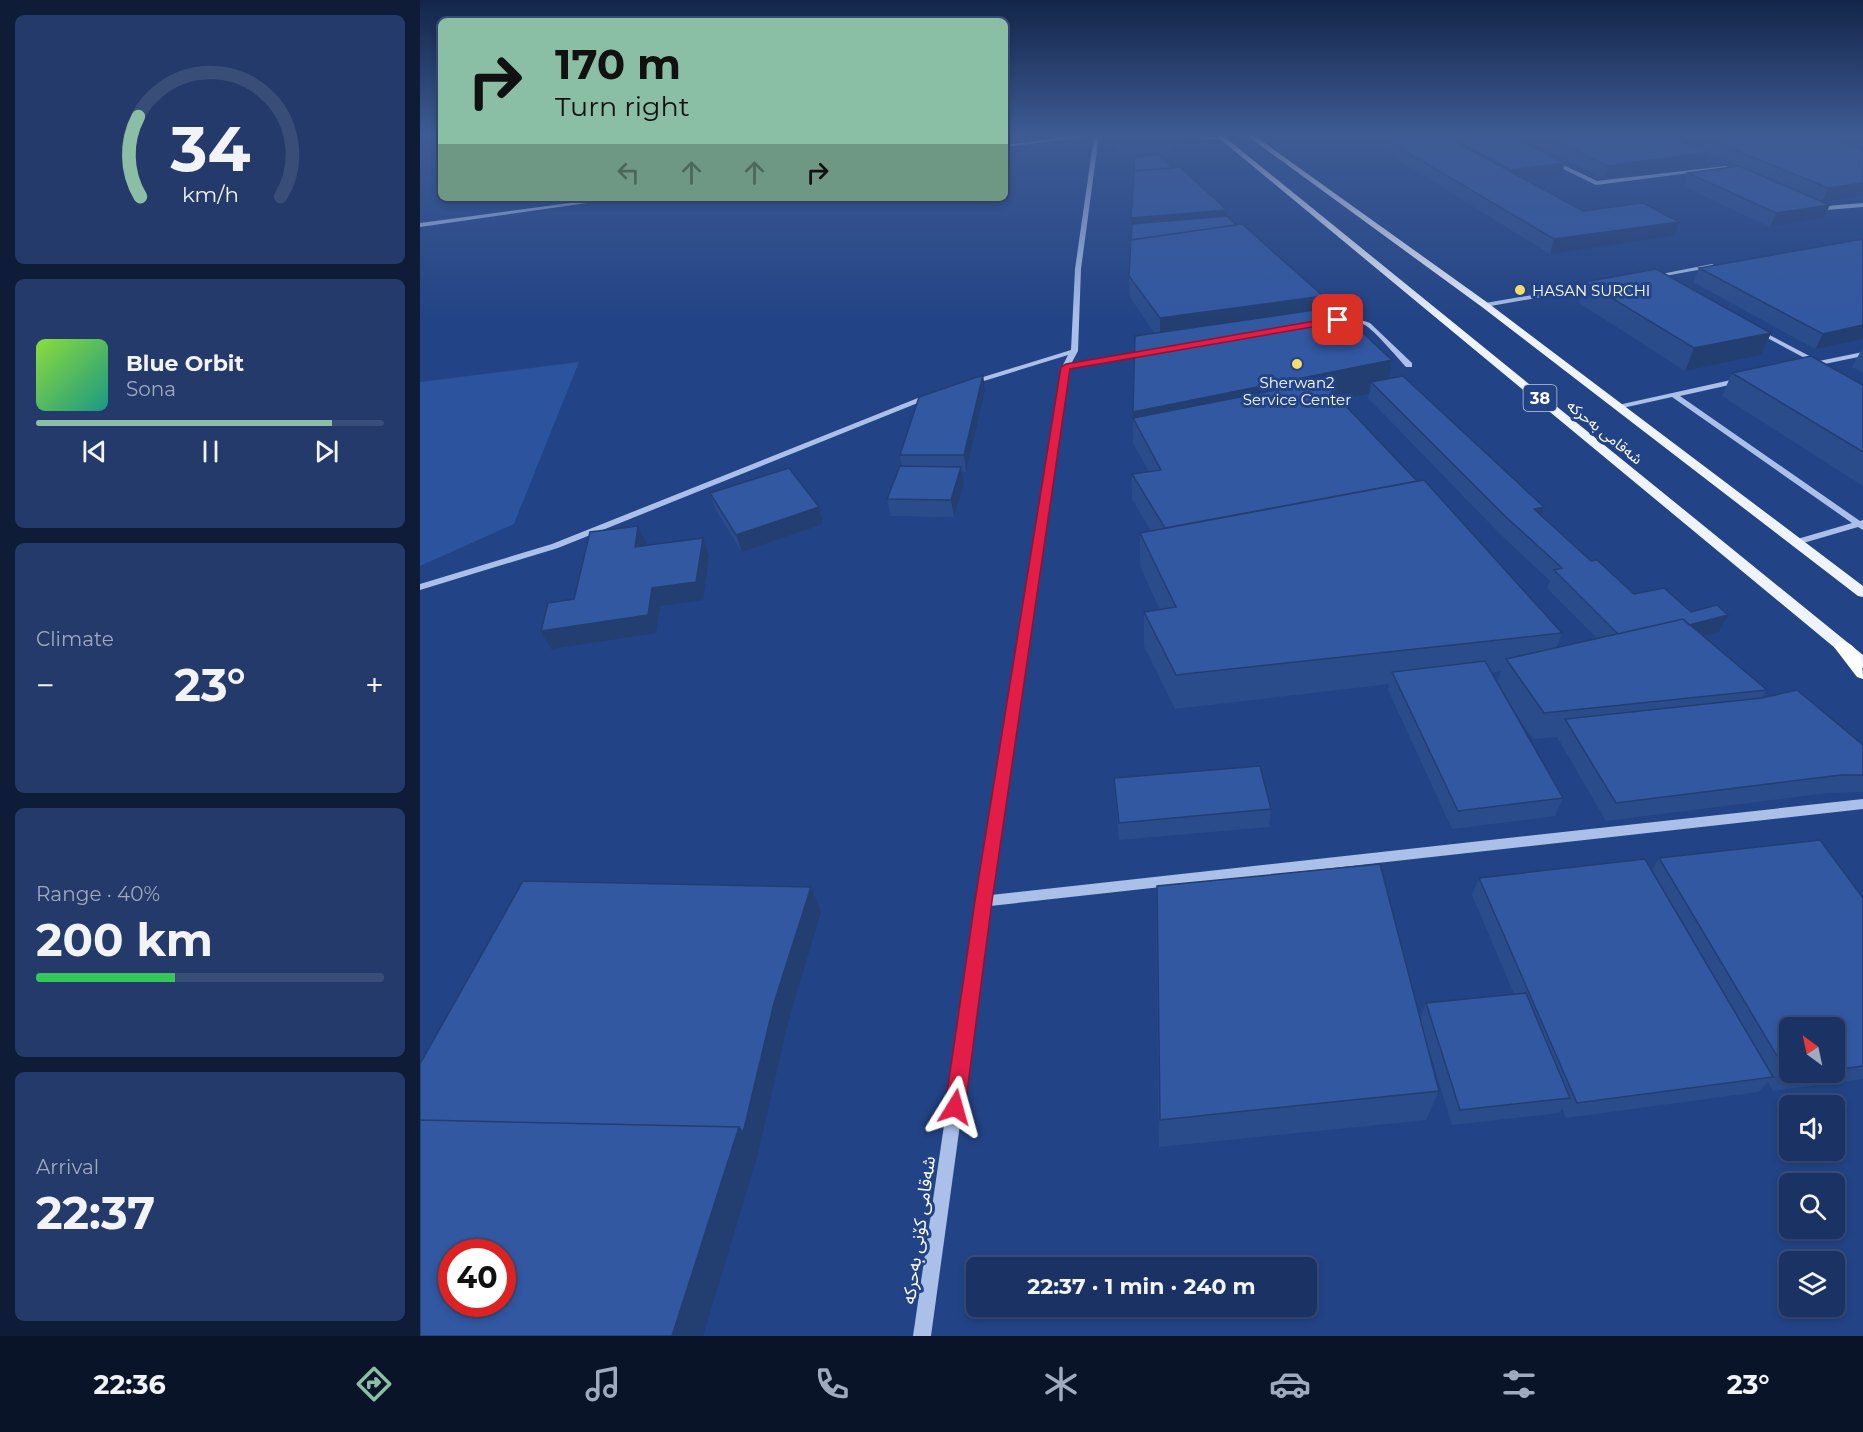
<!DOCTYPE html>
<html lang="en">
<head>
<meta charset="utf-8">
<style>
  :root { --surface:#1a3264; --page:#233a6a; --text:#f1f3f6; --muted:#9faabf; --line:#384d78; --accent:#8abfa5 }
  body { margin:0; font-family:Montserrat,"Noto Sans Arabic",sans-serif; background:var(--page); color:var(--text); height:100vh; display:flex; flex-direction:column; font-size:22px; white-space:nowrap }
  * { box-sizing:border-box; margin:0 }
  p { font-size:20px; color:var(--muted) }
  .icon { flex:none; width:33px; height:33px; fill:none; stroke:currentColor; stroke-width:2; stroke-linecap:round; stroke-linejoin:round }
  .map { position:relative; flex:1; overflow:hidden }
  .side { display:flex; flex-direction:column; gap:15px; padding:15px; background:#0e1c37; width:420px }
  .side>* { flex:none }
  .banner { position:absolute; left:18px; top:18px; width:570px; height:183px; border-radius:9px; box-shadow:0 3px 9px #0003,0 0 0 2px var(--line); background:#8abfa5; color:#111; overflow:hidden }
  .needle { width:39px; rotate:327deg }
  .buttons { position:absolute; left:1359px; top:1017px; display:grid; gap:12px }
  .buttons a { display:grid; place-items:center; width:66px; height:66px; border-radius:9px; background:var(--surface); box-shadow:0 3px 9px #0003,0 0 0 2px var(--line); font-size:30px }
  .speed { position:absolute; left:18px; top:1239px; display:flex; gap:12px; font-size:30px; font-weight:700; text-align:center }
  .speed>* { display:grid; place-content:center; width:78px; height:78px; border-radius:50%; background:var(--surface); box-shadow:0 3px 9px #0003,0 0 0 2px var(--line); line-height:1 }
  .speed .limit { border:9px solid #d22; background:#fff; color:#111 }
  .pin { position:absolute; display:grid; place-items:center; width:51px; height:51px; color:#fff; margin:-26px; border-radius:12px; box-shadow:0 3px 9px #0006 }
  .me { position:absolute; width:66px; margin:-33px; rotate:8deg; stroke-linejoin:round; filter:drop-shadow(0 0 4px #0008) }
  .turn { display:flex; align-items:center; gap:21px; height:126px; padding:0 18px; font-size:27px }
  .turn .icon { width:78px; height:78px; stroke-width:2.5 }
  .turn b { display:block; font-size:42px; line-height:51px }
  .lanes { display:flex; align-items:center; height:57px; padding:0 18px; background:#0003; justify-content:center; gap:30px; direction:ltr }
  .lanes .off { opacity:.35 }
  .big { font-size:45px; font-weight:700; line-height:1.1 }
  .side .tile { flex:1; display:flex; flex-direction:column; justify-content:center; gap:9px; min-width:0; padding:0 21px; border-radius:9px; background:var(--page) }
  .side .dial { align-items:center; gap:0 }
  .dial svg { height:156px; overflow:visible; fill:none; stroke:var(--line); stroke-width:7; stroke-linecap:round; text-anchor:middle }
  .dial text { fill:var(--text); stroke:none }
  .song { display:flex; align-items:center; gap:18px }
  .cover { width:72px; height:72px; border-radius:9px; background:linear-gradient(135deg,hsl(90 70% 55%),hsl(170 70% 35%)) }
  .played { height:6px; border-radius:3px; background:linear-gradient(90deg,var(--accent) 85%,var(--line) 85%) }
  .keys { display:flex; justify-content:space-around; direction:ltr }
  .heat { display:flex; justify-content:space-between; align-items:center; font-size:33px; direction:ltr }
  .charge { height:9px; border-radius:4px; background:linear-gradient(90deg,#34c759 40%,var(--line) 0) }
  .trip { position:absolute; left:546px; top:1257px; width:351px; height:60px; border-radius:9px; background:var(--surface); box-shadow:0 3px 9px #0003,0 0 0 2px var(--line); font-weight:700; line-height:60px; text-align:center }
  .tabs { display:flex; height:96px; justify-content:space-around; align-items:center; background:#0a1428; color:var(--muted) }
  .tabs .icon { width:42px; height:42px }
  .tabs .on { color:var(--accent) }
  .tabs b { font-size:27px; color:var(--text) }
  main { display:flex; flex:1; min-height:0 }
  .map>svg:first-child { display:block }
  .green { fill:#2c539d }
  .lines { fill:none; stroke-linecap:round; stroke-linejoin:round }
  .minor { fill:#abc0e9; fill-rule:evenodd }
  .major { fill:#eef3fe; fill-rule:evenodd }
  .highway { fill:#fff; fill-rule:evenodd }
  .wall { fill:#2b4c8b; fill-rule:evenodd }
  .shaded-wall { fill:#233e71 }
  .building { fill:#3258a2; stroke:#233e71; stroke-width:1.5; fill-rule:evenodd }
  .route { fill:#e11d48; stroke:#92132f; stroke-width:1.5 }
  .poi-dot { fill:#f5dc6d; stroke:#224385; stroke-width:2 }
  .labels { text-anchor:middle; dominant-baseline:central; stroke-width:6; stroke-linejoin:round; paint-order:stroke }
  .far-poi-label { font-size:15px; fill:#fff; stroke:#224385; text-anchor:start }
  .far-street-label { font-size:15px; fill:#fff; stroke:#224385 }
  .shield { fill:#224385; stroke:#bdc7da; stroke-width:1.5 }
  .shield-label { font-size:16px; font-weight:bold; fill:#fff }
  .street-label { font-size:18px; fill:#fff; stroke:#224385 }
</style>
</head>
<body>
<main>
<section class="side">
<div class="tile dial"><svg viewBox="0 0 100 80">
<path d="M14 69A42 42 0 1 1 86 69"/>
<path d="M14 69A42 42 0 0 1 13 28" stroke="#8abfa5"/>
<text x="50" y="56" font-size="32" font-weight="700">34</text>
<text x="50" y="72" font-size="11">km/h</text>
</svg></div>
<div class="tile">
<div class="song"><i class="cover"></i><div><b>Blue Orbit</b><p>Sona</p></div></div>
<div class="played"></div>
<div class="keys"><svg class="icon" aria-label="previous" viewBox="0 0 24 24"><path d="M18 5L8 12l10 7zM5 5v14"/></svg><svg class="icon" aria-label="pause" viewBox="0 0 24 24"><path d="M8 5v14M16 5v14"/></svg><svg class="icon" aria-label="next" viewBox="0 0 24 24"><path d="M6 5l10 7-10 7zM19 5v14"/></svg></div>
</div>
<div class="tile"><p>Climate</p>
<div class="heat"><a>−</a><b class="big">23°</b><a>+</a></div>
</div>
<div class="tile"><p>Range · 40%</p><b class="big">200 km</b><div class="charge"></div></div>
<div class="tile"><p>Arrival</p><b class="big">22:37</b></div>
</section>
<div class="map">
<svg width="1443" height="1336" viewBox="0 0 1443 1336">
  <rect width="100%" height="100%" fill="#224385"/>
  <path class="green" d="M 159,362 L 94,524 L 0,566 L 0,382 Z"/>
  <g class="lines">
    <path class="minor" d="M 669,134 L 716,134 L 718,135 L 716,136 L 679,135 L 661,269 L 658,351 L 651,364 L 728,350 L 732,352 L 728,354 L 649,369 L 571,895 L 1443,799 L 1443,809 L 570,906 L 511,1336 L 493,1336 L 557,901 L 642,367 L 648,355 L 554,384 L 547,382 L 651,350 L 655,269 L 674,136 L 585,147 L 585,145 Z
      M 743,134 L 805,138 L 807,139 L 805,140 L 741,136 Z
      M 1131,161 L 1135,161 L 1177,181 L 1306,166 L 1309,168 L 1176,185 L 1131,163 Z
      M 187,198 L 202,198 L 0,227 L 0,223 Z
      M 1443,203 L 1443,207 L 1406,210 L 1393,206 L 1396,204 L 1406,206 Z
      M 1292,264 L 1294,265 L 1294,267 L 1234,278 L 1231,276 Z
      M 1177,284 L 1179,285 L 1179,287 L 1065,307 L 1062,305 L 1065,303 Z
      M 932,317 L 950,323 L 992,363 L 992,367 L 986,367 C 977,357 954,330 945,325 C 934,319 921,325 912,320 L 915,318 Z
      M 1336,330 L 1340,330 L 1399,361 L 1443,352 L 1443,356 L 1390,367 L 1386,365 L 1392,362 L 1336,332 Z
      M 1320,378 L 1323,378 L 1323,382 L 1260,396 L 1440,521 L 1443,520 L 1443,530 L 1438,527 L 1380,544 L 1374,544 L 1372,542 L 1374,540 L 1432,523 L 1252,397 L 1198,409 L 1194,407 L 1198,405 Z
      M 508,394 L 515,396 L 138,548 L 0,590 L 0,584 L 132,544 Z"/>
    <path class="major" d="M 794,134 L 801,134 L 1443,655 L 1443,668 L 1438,667 Z
      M 825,134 L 832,134 L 1068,303 L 1443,586 L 1443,597 L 1438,596 L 1062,307 Z"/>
    <path class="highway" d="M 1423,641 C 1440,646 1443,664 1443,679 L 1437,677 L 1414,647 L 1417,643 Z"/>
  </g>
  <path class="wall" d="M 711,134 L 748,134 L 751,140 L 751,152 L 701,154 L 698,147 L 698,135 L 711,135 Z
    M 956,134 L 1087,134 L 1145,163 L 1141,175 L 1106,180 L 1163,211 L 1259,222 L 1254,236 L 1130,254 L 954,145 Z
    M 1094,134 L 1443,134 L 1443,195 L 1403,201 L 1404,218 L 1350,227 L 1263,186 L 1268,173 L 1319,166 L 1289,153 L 1285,165 L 1183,178 Z
    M 753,168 L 807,210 L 807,216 L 816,225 L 903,296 L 901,309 L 972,360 L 969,379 L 1124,507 L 1121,515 L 1171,561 L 1214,594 L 1271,612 L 1308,615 L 1299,632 L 1283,636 L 1347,690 L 1342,698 L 1443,745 L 1443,792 L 1407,793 L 1186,821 L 1137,737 L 1113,739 L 1090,705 L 1143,798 L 1135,816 L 1032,829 L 968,690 L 969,684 L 755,709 L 724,646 L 724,612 L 740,610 L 720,566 L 720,533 L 731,531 L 712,499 L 712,474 L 729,472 L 713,443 L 713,412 L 734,333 L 710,297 L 709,276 L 711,218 ZM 949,394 L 948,398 L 1079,533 L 1130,581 L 1127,588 L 1177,638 L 1136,648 L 1142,633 L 920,400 ZM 1081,671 L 1077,683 L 1071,673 Z
    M 1443,239 L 1443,339 L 1395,349 L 1273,282 L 1279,268 Z
    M 1165,282 L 1351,333 L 1341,355 L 1265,371 L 1159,303 Z
    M 1443,347 L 1443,373 L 1432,367 Z
    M 1312,373 L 1443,385 L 1443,486 L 1302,396 Z
    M 563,375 L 565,391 L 546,472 L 542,472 L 544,484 L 534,517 L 471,516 L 467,499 L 482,466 L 480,455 Z
    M 290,493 L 403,524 L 322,552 L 296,510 Z
    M 694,778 L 851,809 L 849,827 L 699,840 L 695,796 Z
    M 1239,858 L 1443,898 L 1443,1079 L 1353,1091 L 1348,1082 L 1338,1092 L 1146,1118 L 1142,1109 L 1139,1113 L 1032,1125 L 1006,1040 L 1019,1091 L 1006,1120 L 739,1147 L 736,919 L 737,886 L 1000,1018 L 1006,1003 L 1094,994 L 1052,895 L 1059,878 L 1232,870 ZM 1414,1028 L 1414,1072 L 1370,1072 Z"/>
  <path class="shaded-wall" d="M 1289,152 L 1285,165 L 1183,178 L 1187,166 Z
    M 1145,163 L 1141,175 L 1088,183 L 1091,170 Z
    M 1443,183 L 1443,195 L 1402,202 L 1408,188 Z
    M 1410,205 L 1404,218 L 1350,227 L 1356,213 Z
    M 807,210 L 806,230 L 712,238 L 711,218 Z
    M 1259,222 L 1254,236 L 1130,254 L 1134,239 Z
    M 903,296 L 900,318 L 740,341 L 740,318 Z
    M 1443,325 L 1443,339 L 1395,349 L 1403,334 Z
    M 1351,333 L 1341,355 L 1265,371 L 1274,348 Z
    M 972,360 L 967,390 L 951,382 L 949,394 L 725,440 L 713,418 L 713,443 L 713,412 Z
    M 563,375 L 565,391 L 546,472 L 544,455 Z
    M 541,467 L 544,484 L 534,517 L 531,500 Z
    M 399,507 L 403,524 L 322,552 L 316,535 Z
    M 1124,507 L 1118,525 L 1114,509 Z
    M 218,526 L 226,543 L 223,564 L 215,547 Z
    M 283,538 L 289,556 L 283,600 L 240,606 L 236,633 L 131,649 L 121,631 Z
    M 1308,615 L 1299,632 L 1198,659 L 1206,641 Z
    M 391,887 L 401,912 L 367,1026 L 338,1154 L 323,1133 L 354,1003 Z
    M 319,1127 L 338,1154 L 283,1336 L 252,1336 Z"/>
  <path class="building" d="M 713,134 L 748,134 L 751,140 L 701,142 L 698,135 Z
    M 956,134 L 1021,134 L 1163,211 L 1223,203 L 1259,222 L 1134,239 Z
    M 1024,134 L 1087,134 L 1145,163 L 1091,170 Z
    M 1122,134 L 1245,134 L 1289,152 L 1187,166 Z
    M 1276,134 L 1399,134 L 1443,150 L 1443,183 L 1408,188 Z
    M 1432,134 L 1443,134 L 1443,137 Z
    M 730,154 L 731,155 L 716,157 L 717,156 Z
    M 737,154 L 753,168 L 714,171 L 715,157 Z
    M 1319,166 L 1410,205 L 1356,213 L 1268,173 Z
    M 760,167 L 807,210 L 711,218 L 714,171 Z
    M 807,216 L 816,225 L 711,240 L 712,224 Z
    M 822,224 L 903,296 L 740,318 L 709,276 L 711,240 Z
    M 1443,239 L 1443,325 L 1403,334 L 1279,268 Z
    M 1236,269 L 1351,333 L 1274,348 L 1165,282 Z
    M 915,307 L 972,360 L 713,412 L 715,336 Z
    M 1391,356 L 1443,385 L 1443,452 L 1312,373 Z
    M 563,375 L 544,455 L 480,455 L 499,397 Z
    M 983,376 L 1124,507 L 1114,509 L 1171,561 L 1177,560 L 1214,594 L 1244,588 L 1271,612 L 1297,605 L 1308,615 L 1269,625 L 1263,619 L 1198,634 L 1134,570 L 1142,568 L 1085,516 L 951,382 Z
    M 902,381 L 997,481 L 745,528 L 712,474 L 741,470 L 713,418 Z
    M 480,466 L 541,467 L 531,500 L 467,499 Z
    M 369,468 L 399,507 L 316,535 L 290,493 Z
    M 1004,480 L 1142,633 L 756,675 L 724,612 L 756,607 L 720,533 Z
    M 218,526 L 215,547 L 283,538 L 276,582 L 232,588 L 228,615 L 121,631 L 128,603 L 154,599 L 170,532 Z
    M 1263,619 L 1347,690 L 1124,713 L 1086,659 Z
    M 1065,661 L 1143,798 L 1038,811 L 972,672 Z
    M 1377,690 L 1443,745 L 1443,775 L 1421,775 L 1196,803 L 1145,719 L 1342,698 Z
    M 840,766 L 851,809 L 699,823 L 694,778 Z
    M 1400,840 L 1443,898 L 1443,1066 L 1414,1070 L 1414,1028 L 1370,1028 L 1370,1072 L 1394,1072 L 1369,1076 L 1239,858 Z
    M 1225,859 L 1353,1077 L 1157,1103 L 1059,878 Z
    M 960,864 L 1019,1091 L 740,1120 L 737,886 Z
    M 103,881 L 391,887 L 354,1003 L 323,1133 L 319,1127 L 0,1120 L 0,1064 Z
    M 1106,993 L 1150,1098 L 1040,1110 L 1006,1003 Z
    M 0,1120 L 319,1127 L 252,1336 L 0,1336 ZM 32,1252 L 82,1252 L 82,1304 L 32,1304 Z"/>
  <linearGradient id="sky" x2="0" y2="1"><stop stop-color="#132549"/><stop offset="0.42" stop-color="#3e5b94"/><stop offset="1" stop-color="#3e5b94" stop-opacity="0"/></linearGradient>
  <rect width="1443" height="321" fill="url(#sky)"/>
  <path class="route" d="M 918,317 L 923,320 L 921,322 L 650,369 L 572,901 L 545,1107 L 542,1114 L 535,1117 L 528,1114 L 525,1107 L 555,901 L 641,367 L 646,364 Z"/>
  <g class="poi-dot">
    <circle cx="1100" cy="290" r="6"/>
    <circle cx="877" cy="364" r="6"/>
  </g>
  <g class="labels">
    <g class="far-poi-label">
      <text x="1112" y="290">HASAN SURCHI</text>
      <text x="877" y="382" text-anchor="middle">Sherwan2<tspan x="877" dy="17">Service Center</tspan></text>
    </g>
    <g class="far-street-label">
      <text transform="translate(1185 432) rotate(39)">شەقامی بەحرکە</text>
    </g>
    <rect class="shield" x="1103.5" y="385" width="33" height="26" rx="4.5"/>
    <g class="shield-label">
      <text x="1120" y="398">38</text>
    </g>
    <g class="street-label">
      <text transform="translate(499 1230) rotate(-82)">شەقامی کۆنی بەحرکە</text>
    </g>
  </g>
</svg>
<div class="buttons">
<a><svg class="needle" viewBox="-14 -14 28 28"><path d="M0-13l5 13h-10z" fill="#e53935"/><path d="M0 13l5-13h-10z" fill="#9faabf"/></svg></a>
<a><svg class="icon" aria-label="sound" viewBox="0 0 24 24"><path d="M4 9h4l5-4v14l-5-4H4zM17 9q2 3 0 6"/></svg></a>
<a><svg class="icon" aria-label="search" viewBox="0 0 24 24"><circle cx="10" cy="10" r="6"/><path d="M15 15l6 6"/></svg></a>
<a><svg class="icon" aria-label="layers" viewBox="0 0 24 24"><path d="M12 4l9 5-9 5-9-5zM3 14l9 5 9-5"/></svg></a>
</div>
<div class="speed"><div class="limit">40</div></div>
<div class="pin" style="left:918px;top:320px;background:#d93025"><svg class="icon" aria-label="arrive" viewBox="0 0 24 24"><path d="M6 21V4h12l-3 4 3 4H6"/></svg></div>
<svg class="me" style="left:535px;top:1107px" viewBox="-20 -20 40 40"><path d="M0-17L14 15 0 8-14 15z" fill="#e11d48" stroke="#fff" stroke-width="4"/></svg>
<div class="trip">22:37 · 1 min · 240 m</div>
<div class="banner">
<div class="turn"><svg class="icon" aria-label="right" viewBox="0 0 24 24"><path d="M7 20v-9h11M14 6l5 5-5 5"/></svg><div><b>170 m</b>Turn right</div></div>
<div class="lanes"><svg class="icon off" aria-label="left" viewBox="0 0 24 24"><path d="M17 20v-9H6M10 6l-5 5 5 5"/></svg><svg class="icon off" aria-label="ahead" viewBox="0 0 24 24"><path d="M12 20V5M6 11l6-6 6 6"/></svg><svg class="icon off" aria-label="ahead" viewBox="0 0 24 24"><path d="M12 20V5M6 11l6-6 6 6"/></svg><svg class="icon" aria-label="right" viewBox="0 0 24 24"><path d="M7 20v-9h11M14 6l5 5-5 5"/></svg></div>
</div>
</div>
</main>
<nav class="tabs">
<b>22:36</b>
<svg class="icon on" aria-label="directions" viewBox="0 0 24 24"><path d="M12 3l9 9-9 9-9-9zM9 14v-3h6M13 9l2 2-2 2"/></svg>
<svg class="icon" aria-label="music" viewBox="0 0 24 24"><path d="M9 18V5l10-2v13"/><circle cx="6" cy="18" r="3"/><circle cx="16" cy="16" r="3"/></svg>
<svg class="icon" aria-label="phone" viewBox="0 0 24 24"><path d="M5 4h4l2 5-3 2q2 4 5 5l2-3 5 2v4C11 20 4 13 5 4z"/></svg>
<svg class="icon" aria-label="climate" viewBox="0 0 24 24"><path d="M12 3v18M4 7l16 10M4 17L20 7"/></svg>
<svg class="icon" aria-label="car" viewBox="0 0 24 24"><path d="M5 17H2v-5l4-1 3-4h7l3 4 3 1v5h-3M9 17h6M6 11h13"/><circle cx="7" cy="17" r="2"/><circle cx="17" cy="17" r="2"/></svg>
<svg class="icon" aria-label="filters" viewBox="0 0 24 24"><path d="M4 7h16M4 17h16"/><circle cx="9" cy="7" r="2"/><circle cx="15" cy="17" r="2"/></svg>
<b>23°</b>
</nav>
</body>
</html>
